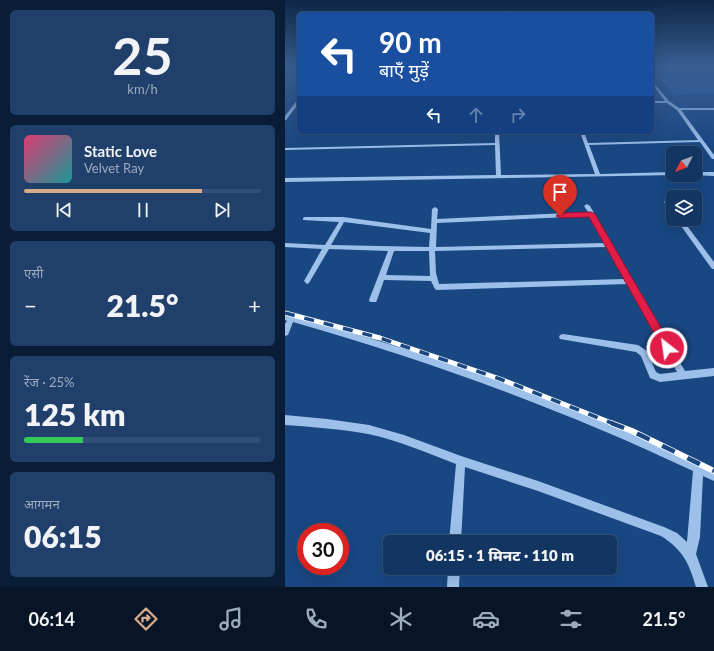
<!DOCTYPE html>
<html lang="hi">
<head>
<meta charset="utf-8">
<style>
  :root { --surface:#133562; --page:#20406b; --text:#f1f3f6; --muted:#9dabbe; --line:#325077; --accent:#d6ab8b }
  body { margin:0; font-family:Lato,"Noto Sans Devanagari",sans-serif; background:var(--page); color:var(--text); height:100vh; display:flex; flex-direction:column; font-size:15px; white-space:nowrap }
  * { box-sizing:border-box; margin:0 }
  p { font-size:13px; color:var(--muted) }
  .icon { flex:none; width:22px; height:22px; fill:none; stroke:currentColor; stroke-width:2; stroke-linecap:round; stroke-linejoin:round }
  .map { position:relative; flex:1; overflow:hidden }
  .side { display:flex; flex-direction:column; gap:10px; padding:10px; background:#0a1d36; width:285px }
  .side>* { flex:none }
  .banner { position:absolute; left:12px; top:12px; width:357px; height:122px; border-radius:6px; box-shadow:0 4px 16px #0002,0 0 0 1px var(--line); background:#1a4fa0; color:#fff; overflow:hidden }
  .needle { width:26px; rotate:228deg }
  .buttons { position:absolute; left:381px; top:146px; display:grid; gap:8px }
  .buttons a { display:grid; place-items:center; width:36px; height:36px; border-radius:6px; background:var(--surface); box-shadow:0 4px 16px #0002,0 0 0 1px var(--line); font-size:20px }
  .speed { position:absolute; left:12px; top:523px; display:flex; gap:8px; font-size:20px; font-weight:700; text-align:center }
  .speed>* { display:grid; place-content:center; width:52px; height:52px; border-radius:50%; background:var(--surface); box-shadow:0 4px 16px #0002,0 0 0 1px var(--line); line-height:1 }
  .speed .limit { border:6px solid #d22; background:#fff; color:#111 }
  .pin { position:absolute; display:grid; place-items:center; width:34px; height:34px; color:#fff; margin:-41px -17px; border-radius:50% 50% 50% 0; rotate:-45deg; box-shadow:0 0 4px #0007 }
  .pin .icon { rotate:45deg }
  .me { position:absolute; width:44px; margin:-22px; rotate:330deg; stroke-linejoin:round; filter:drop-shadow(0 0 3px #0008) }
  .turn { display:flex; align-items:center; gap:14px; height:84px; padding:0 16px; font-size:18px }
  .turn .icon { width:52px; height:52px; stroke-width:2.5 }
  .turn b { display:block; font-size:28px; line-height:34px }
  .lanes { display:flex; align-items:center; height:38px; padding:0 16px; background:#0003; justify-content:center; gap:20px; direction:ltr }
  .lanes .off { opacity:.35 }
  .big { font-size:30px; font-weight:800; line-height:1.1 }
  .side .widget { flex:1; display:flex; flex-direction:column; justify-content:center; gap:6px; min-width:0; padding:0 14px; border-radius:6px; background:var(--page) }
  .side .dial { align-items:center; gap:0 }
  .dial b { font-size:52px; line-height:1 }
  .song { display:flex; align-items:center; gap:12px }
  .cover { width:48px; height:48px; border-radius:6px; background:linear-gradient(135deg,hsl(340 70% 55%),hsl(180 70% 35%)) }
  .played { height:4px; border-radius:2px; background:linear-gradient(90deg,var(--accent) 75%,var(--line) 75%) }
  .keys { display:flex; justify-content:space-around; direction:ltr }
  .heat { display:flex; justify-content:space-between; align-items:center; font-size:22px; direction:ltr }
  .charge { height:6px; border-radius:3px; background:linear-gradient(90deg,#34c759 25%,var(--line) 0) }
  .trip { position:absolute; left:98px; top:535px; width:234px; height:40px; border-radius:6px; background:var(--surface); box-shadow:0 4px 16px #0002,0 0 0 1px var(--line); font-weight:800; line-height:40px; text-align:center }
  .tabs { display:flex; height:64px; justify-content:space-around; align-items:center; background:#081527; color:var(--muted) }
  .tabs .icon { width:28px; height:28px }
  .tabs .on { color:var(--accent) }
  .tabs b { font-size:18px; color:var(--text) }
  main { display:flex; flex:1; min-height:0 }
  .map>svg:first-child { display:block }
  .green { fill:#22589b }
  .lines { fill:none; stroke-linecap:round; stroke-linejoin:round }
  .minor { fill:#9dc0eb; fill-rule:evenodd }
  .rail-far1-casing { stroke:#fff; stroke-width:5 }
  .rail-casing { stroke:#fff; stroke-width:6 }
  .rail-far1 { stroke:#194782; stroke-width:3.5; stroke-dasharray:10; stroke-linecap:butt }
  .rail { stroke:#194782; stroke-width:4.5; stroke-dasharray:14; stroke-linecap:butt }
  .route { fill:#e11d48; stroke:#92132f }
</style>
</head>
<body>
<main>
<section class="side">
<div class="widget dial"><b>25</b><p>km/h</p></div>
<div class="widget">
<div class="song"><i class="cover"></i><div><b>Static Love</b><p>Velvet Ray</p></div></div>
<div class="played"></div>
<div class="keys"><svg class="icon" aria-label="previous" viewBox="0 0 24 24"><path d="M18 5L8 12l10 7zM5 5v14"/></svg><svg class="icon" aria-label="pause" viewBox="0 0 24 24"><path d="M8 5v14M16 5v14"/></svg><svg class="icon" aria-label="next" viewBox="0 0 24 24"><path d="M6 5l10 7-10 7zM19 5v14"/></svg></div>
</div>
<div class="widget"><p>एसी</p>
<div class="heat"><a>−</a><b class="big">21.5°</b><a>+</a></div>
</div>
<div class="widget"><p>रेंज · 25%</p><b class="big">125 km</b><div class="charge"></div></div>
<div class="widget"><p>आगमन</p><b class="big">06:15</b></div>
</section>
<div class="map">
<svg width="429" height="587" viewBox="0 0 429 587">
  <rect width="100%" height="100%" fill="#194782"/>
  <path class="green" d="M 429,76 L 429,93 L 389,95 L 373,77 Z"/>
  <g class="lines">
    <path class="minor" d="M 367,81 L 384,101 L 394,108 L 429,108 L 429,110 L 396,110 L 429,155 L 429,159 L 427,159 L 415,142 L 304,145 L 315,174 L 388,172 L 388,175 L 390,175 L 0,182 L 0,178 L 211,175 L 210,145 L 0,150 L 0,148 L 210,143 L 210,132 L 214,132 L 216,175 L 310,174 L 295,132 L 299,132 L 303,143 L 413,140 L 392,110 L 382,103 L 367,103 L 367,101 L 380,101 L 367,84 Z
      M 13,99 L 14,99 L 14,103 L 1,120 L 0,120 L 0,116 Z
      M 410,172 L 429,172 L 429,176 L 408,175 L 410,175 Z
      M 382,200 C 387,202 388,207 388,212 L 386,211 L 379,202 Z
      M 302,204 L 305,206 L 400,371 L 429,368 L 429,376 L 375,382 L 365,378 L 356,356 L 351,352 L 275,339 L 274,337 L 275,335 L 278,334 L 353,345 L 362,351 L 371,372 L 375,374 L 392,372 L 343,284 L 152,290 L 150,289 L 146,281 L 99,280 L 92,300 L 91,302 L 85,302 L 84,300 L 103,251 L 44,249 L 24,283 L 22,284 L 19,281 L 37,249 L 0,247 L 0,243 L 40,245 L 54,222 L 18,220 L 18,218 L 20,217 L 58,217 L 146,229 L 147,209 L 150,207 L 153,209 L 152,219 L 303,212 L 299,206 ZM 305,216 L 320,243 L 151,247 L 152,223 ZM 59,222 L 145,233 L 144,247 L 46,245 ZM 322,247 L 340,279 L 154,284 L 151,273 L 150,251 ZM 109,251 L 144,251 L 145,276 L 101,275 Z
      M 391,219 L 397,219 L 429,262 L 429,269 L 427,269 Z
      M 0,314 C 87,338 173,364 257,396 C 315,419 373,445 429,471 L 429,481 L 418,476 L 415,537 L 411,554 L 423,587 L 411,587 C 404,563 398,550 376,536 L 253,491 L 180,467 L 176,542 L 164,542 L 171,464 C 142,453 113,440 83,434 C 56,429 28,427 0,425 L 0,415 L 42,419 L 84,425 L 119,435 L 176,456 L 253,481 L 379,527 L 392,533 L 402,542 L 408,471 C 279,410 145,361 8,322 L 3,335 L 0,336 L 0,324 L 2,321 L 0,320 Z
      M 163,568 L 175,568 L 174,587 L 162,587 Z"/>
    <defs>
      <path id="rail-far1" d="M 0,313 L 95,338 L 215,379 L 329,424"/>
      <path id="rail" d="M 326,423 L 347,431 L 429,471"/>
    </defs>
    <use href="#rail-far1" class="rail-far1-casing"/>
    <use href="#rail" class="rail-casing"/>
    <use href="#rail-far1" class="rail-far1"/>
    <use href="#rail" class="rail"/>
  </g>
  <linearGradient id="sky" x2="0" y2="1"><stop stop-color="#0e2748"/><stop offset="0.45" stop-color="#385e92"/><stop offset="1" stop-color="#385e92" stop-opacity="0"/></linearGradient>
  <rect width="429" height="148" fill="url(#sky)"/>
  <path class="route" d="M 306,212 L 310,214 L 386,345 L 388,348 L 386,351 L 382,353 L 379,351 L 304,217 L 275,218 L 271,216 L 275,213 Z"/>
</svg>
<div class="buttons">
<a><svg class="needle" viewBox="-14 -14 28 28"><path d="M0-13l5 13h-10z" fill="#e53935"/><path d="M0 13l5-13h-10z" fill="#9dabbe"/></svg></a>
<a><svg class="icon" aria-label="layers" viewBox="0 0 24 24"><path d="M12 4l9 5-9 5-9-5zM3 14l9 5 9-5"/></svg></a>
</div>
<div class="speed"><div class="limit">30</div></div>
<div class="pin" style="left:275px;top:216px;background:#d93025"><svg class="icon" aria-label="arrive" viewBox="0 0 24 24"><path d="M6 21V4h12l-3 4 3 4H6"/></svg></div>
<svg class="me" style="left:382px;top:348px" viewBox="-20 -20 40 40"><circle r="17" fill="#e11d48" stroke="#fff" stroke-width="3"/><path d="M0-11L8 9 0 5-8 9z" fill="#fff"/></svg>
<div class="trip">06:15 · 1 मिनट · 110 m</div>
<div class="banner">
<div class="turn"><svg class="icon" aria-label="left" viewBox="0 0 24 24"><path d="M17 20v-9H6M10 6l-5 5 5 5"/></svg><div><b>90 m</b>बाएँ मुड़ें</div></div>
<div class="lanes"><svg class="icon" aria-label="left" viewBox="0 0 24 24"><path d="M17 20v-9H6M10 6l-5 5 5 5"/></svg><svg class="icon off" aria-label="ahead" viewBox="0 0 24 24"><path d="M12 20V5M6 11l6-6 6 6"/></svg><svg class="icon off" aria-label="right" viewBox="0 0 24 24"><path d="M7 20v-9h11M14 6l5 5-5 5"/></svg></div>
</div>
</div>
</main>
<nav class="tabs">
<b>06:14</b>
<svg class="icon on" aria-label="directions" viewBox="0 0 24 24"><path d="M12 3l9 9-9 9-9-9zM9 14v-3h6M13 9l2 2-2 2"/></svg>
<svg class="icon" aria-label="music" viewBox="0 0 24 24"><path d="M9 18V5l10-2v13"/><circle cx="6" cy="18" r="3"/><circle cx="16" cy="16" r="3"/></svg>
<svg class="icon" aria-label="phone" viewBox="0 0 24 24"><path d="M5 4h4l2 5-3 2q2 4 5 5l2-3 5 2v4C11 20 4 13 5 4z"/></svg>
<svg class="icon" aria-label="climate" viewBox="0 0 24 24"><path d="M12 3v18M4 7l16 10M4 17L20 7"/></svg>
<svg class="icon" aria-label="car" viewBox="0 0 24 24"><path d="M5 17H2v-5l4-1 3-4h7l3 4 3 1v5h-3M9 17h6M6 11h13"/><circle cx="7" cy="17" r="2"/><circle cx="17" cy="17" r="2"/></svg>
<svg class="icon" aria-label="filters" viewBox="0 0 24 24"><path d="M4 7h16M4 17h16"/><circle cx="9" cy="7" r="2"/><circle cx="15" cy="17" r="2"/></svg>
<b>21.5°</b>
</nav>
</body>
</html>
